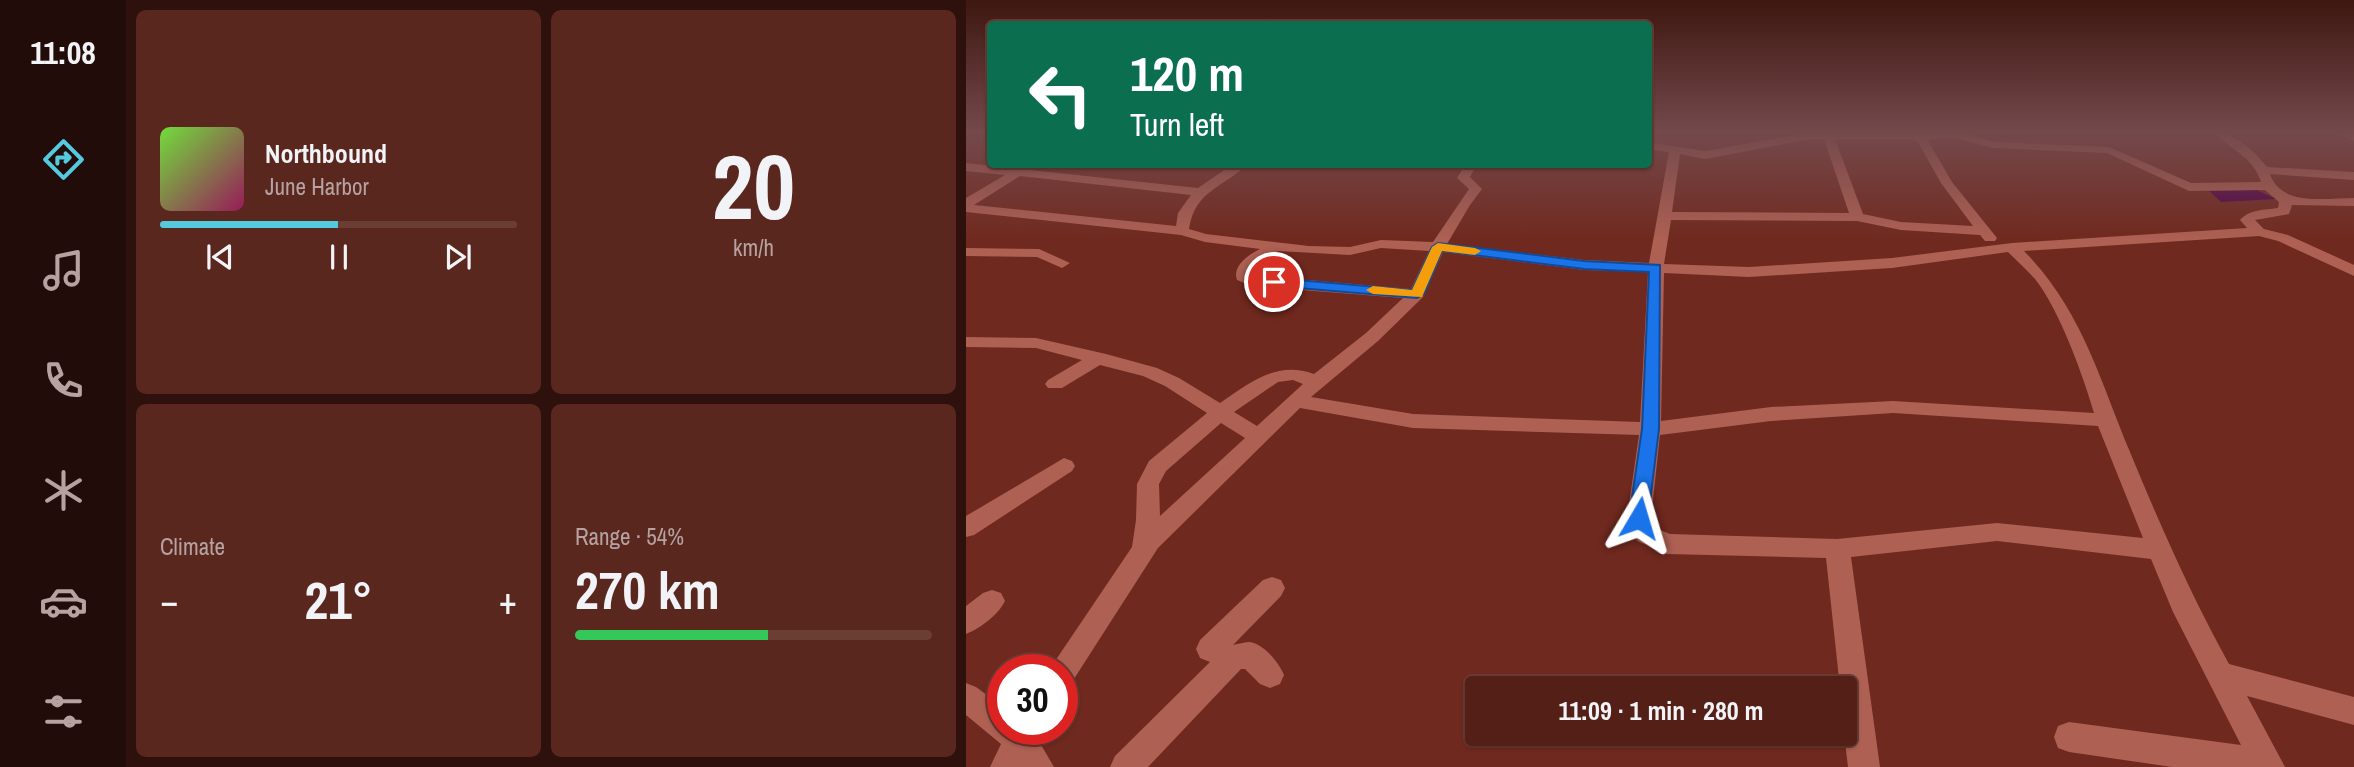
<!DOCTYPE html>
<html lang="en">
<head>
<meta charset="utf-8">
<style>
  :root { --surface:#541f16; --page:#5a271f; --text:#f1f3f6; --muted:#b5a2a1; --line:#6a3d35; --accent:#54cade }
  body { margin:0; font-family:"Archivo Narrow",sans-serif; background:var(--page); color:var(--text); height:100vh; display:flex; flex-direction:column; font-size:26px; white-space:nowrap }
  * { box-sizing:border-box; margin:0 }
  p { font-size:23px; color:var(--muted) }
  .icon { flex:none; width:38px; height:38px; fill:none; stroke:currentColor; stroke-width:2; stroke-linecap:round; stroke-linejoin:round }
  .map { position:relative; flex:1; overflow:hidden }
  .sheet { display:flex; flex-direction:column; gap:10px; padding:10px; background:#2e110c; width:840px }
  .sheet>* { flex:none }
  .banner { position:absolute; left:21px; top:21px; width:665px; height:147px; border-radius:7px; box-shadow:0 2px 5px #0004,0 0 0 2px var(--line); background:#0b6e4f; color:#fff; overflow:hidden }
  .speed { position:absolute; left:21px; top:654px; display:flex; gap:14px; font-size:35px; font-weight:700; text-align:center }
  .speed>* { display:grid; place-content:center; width:91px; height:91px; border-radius:50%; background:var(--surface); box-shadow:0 2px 5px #0004,0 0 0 2px var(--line); line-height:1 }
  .speed .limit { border:10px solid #d22; background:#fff; color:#111 }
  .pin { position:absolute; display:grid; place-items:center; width:60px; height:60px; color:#fff; margin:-30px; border:4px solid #fff; border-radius:50%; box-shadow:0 2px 7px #0007 }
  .me { position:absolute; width:77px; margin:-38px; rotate:7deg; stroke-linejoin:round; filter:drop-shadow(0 0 5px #0008) }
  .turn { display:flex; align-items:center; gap:24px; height:147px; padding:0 28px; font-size:32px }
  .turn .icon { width:91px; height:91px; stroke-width:2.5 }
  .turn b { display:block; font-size:49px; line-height:60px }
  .big { font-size:52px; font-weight:800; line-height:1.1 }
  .sheet .card { flex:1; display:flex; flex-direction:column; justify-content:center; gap:10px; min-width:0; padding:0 24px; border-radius:10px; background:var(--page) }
  .sheet .dial { align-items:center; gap:0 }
  .dial b { font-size:91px; line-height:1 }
  .song { display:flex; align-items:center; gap:21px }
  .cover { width:84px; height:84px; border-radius:10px; background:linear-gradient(135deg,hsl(100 70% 55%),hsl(330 70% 35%)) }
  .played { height:7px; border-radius:4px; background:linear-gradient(90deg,var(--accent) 50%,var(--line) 50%) }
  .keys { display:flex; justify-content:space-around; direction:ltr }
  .heat { display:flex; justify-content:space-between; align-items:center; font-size:38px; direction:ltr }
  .charge { height:10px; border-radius:5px; background:linear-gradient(90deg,#34c759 54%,var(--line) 0) }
  .sheet .tiles { flex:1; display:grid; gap:10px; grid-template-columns:repeat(2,1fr) }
  .trip { position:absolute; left:499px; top:676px; width:392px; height:70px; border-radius:7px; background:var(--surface); box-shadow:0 2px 5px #0004,0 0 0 2px var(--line); font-weight:800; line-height:70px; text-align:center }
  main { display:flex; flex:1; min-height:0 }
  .tab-bar { display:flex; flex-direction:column; width:126px; justify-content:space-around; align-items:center; background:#220c09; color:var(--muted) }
  .tab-bar .icon { width:49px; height:49px }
  .tab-bar .on { color:var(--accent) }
  .tab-bar b { font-size:32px; color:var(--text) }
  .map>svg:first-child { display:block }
  .water { fill:#4c0048 }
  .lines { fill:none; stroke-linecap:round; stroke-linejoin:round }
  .street { fill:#ae6053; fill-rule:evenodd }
  .route { fill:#1a73e8; stroke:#114b97; stroke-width:2 }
  .slow { fill:#f59e0b }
</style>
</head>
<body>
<main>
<nav class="tab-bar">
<b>11:08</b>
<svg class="icon on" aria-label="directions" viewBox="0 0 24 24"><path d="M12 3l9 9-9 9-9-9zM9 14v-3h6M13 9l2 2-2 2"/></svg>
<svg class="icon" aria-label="music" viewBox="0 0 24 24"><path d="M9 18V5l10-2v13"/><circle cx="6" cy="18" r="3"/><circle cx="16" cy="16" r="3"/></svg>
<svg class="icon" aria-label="phone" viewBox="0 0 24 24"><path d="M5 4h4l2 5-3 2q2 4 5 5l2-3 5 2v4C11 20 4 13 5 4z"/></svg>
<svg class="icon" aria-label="climate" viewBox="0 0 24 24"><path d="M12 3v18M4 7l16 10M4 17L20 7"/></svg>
<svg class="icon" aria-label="car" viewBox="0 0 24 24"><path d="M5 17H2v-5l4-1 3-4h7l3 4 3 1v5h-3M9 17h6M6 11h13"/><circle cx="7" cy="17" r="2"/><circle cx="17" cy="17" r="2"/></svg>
<svg class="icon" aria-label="filters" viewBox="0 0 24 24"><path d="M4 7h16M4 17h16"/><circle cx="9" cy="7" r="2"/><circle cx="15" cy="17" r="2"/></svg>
</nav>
<section class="sheet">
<div class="tiles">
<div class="card">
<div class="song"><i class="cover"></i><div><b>Northbound</b><p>June Harbor</p></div></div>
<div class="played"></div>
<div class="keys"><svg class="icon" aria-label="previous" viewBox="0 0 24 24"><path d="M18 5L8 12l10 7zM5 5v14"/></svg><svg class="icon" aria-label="pause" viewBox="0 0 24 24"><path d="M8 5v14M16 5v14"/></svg><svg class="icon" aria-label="next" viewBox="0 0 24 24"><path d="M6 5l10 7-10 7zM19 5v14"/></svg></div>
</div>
<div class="card dial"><b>20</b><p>km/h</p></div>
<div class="card"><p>Climate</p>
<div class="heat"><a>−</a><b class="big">21°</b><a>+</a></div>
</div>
<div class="card"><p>Range · 54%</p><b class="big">270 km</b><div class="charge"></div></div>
</div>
</section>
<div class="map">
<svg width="1388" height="767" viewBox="0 0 1388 767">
  <rect width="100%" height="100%" fill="#70291e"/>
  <path class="water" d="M 1291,190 L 1310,199 L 1255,202 L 1243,191 Z"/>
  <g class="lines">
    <path class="street" d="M 840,133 L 997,133 L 1027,142 L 1143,147 L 1225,183 L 1295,182 C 1287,157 1266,150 1248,133 C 1270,133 1287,150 1301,167 L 1388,172 L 1388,180 L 1304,174 C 1315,207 1360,198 1388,198 L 1388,206 L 1326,205 L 1323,214 L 1289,220 L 1298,229 L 1322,235 L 1388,265 L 1388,276 L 1312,241 L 1293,236 L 1058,251 C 1116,310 1133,378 1164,452 C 1194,525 1225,595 1263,664 L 1388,697 L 1388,725 L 1281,696 L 1319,767 L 1206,767 L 1103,752 L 1092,748 L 1088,737 L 1092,726 L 1103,722 L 1275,745 L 1207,612 L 1185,559 L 1031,541 L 885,557 L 914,767 L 882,767 L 878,733 L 878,688 L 874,688 L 860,558 L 701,554 L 671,541 L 661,518 L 673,435 L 447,428 L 334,408 L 192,548 L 106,682 L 96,686 L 96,670 L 83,670 L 166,547 L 170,520 L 171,484 L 183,461 L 241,413 L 199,386 L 177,376 L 134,365 L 96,388 L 82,388 L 79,384 L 82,380 L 116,360 L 70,348 L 0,347 L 0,337 L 70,338 L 140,354 L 191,368 L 213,378 L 254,403 C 284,383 310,360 348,374 L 400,333 L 437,298 L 286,286 L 271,280 C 266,266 282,255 294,249 L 239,242 L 215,235 L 0,212 L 0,198 L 39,175 L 0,171 L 0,163 L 232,188 L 267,164 L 282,164 C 257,188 229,190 223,229 L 240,234 L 343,246 L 384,247 L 415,240 L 467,242 L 503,189 L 491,178 L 496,170 L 465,164 L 511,164 L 504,177 L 516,189 L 504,205 L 481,244 L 618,260 L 683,263 L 703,152 L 682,149 L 682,142 L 739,151 ZM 990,138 L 1027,148 L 1141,153 L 1223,191 L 1299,190 L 1313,202 L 1312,208 C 1298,210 1284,209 1274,220 L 1281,228 L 1046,243 L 926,258 L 783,267 L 698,264 L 705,220 L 891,221 L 935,230 L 1014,235 L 1019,241 L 1029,241 L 1031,238 L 986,182 L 961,139 ZM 844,139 L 858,139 L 883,213 L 706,212 L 714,154 L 739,159 ZM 869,139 L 946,139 L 952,142 L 975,183 L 1007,226 L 935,222 L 897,214 ZM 54,176 L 225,195 L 212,213 L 210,226 L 8,205 ZM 415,248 L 463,251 L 445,289 L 285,275 L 289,266 L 312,251 L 384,255 ZM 477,252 L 618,270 L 682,272 L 674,422 L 447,414 L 345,397 L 412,341 L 457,297 ZM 1042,252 C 1051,261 1061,270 1069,279 C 1093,309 1117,375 1128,413 L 927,401 L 805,407 L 695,421 L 698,273 L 783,277 L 926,268 ZM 327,380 L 337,384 L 291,426 L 268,412 L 312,382 ZM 927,413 L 1132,426 L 1177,538 L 1031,523 L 871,539 L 704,534 L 689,528 L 685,518 L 694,435 L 805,421 ZM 255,423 L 279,438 L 194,516 L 193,484 L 200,471 Z
      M 1372,133 L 1388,134 L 1388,141 L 1373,135 Z
      M 0,248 L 73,249 L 104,263 L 96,268 L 71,257 L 0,256 Z
      M 98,458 L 106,461 L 109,466 L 106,471 L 8,535 L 0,537 L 0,516 Z
      M 306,577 L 315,580 L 319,588 L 315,596 L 267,645 C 272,644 279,642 284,642 C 298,644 313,663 318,675 L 314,684 L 304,688 L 294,684 L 279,669 L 275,669 L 182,767 L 144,767 L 149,756 L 244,662 L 234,658 L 230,649 L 234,640 L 297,580 Z
      M 26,590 L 35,593 L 39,601 C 32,615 15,628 0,634 L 0,606 L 17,593 Z
      M 0,683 L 10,687 L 37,707 L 37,730 L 74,730 L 71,738 L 88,767 L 24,767 L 35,744 L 0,715 Z"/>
  </g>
  <linearGradient id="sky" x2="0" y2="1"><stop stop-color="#3e1710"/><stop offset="0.55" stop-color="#74494c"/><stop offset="1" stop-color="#74494c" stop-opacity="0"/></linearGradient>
  <rect width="1388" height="241" fill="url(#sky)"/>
  <path class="route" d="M 472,243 L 618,261 L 694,265 L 693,429 L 682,518 L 680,523 L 673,526 L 666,523 L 663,518 L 676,429 L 683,272 L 618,269 L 476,251 L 458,294 L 451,298 L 308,286 L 301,282 L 308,278 L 446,290 L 466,247 Z"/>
  <path class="slow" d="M 472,243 L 509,248 L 515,251 L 509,255 L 476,251 L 456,297 L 407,294 L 400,290 L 407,286 L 446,290 L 466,247 Z"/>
</svg>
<div class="speed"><div class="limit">30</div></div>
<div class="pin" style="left:308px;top:282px;background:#d93025"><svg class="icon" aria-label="arrive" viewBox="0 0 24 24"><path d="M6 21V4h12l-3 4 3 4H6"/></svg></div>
<svg class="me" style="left:673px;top:518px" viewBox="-20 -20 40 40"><path d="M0-17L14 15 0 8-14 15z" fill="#1a73e8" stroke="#fff" stroke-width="4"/></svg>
<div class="trip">11:09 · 1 min · 280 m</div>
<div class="banner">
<div class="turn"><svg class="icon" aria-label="left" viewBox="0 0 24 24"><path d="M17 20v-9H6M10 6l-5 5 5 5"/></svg><div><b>120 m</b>Turn left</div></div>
</div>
</div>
</main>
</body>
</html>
